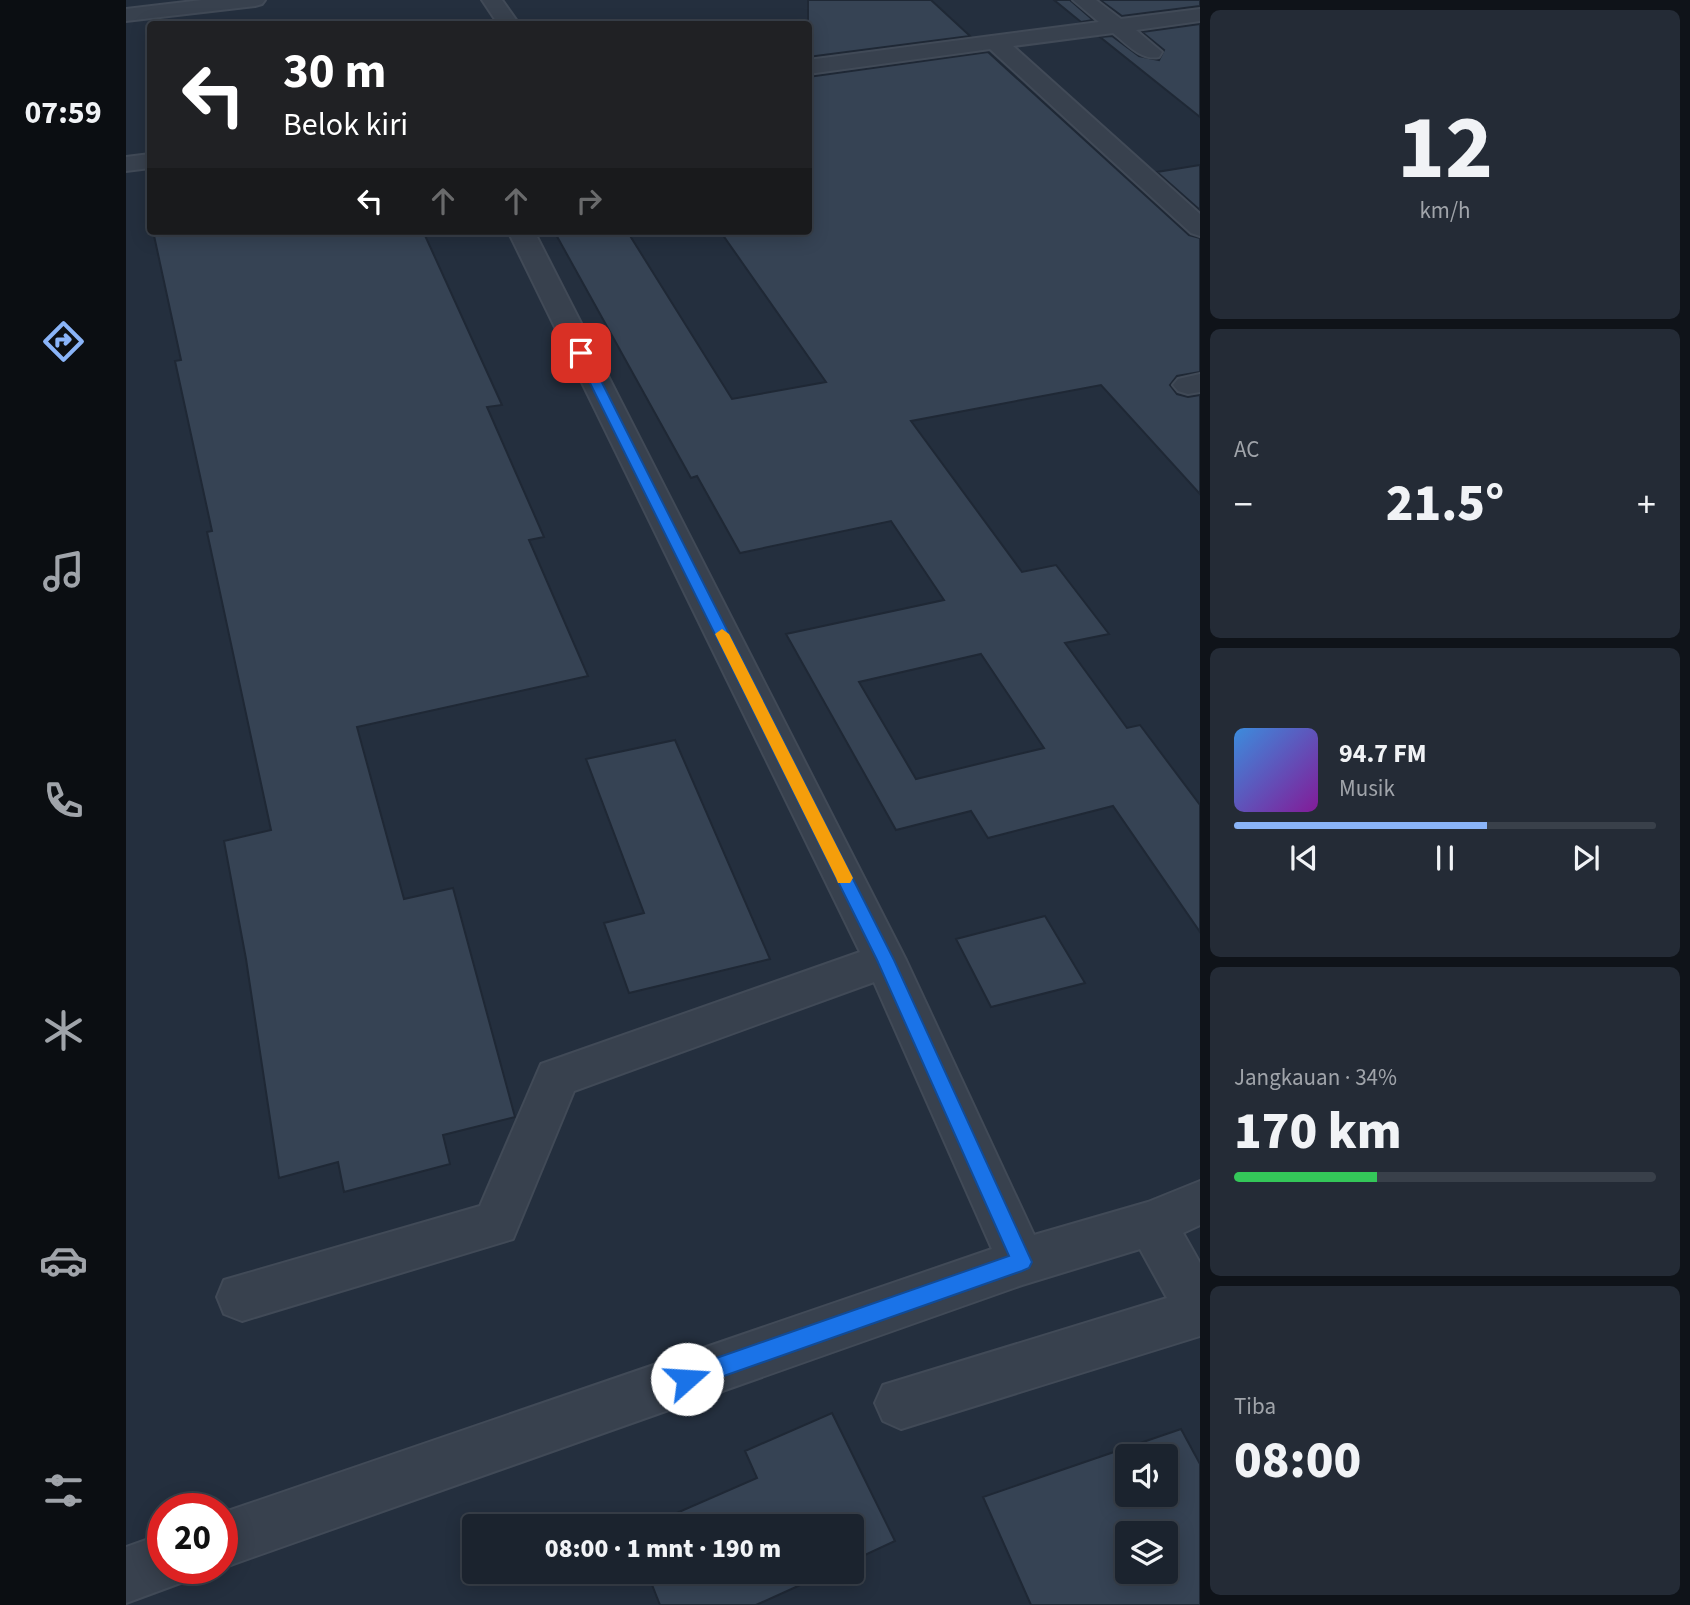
<!DOCTYPE html>
<html lang="id">
<head>
<meta charset="utf-8">
<style>
  :root { --surface:#1b232e; --page:#242b36; --text:#f1f3f6; --muted:#a0a4aa; --line:#39404a; --accent:#8ab4f8 }
  body { margin:0; font-family:"Source Sans 3",sans-serif; background:var(--page); color:var(--text); height:100vh; display:flex; flex-direction:column; font-size:26px; white-space:nowrap }
  * { box-sizing:border-box; margin:0 }
  p { font-size:23px; color:var(--muted) }
  .icon { flex:none; width:38px; height:38px; fill:none; stroke:currentColor; stroke-width:2; stroke-linecap:round; stroke-linejoin:round }
  .map { position:relative; flex:1; overflow:hidden }
  .details { display:flex; flex-direction:column; gap:10px; padding:10px; background:#0f1319; width:490px }
  .details>* { flex:none }
  .hud { position:absolute; left:21px; top:21px; width:665px; height:214px; border-radius:7px; box-shadow:0 4px 18px #0003,0 0 0 2px var(--line); background:#202124; color:#fff; overflow:hidden }
  .fabs { position:absolute; left:989px; top:1444px; display:grid; gap:14px }
  .fabs a { display:grid; place-items:center; width:63px; height:63px; border-radius:7px; background:var(--surface); box-shadow:0 4px 18px #0003,0 0 0 2px var(--line); font-size:35px }
  .speed { position:absolute; left:21px; top:1493px; display:flex; gap:14px; font-size:35px; font-weight:700; text-align:center }
  .speed>* { display:grid; place-content:center; width:91px; height:91px; border-radius:50%; background:var(--surface); box-shadow:0 4px 18px #0003,0 0 0 2px var(--line); line-height:1 }
  .speed .limit { border:10px solid #d22; background:#fff; color:#111 }
  .pin { position:absolute; display:grid; place-items:center; width:60px; height:60px; color:#fff; margin:-30px; border-radius:14px; box-shadow:0 4px 10px #0006 }
  .me { position:absolute; width:77px; margin:-38px; rotate:71deg; stroke-linejoin:round; filter:drop-shadow(0 0 5px #0008) }
  .turn { display:flex; align-items:center; gap:24px; height:147px; padding:0 21px; font-size:32px }
  .turn .icon { width:91px; height:91px; stroke-width:2.5 }
  .turn b { display:block; font-size:49px; line-height:60px }
  .lanes { display:flex; align-items:center; height:66px; padding:0 21px; background:#0003; justify-content:center; gap:35px; direction:ltr }
  .lanes .off { opacity:.35 }
  .big { font-size:52px; font-weight:800; line-height:1.1 }
  .details .tile { flex:1; display:flex; flex-direction:column; justify-content:center; gap:10px; min-width:0; padding:0 24px; border-radius:10px; background:var(--page) }
  .details .dial { align-items:center; gap:0 }
  .dial b { font-size:91px; line-height:1 }
  .song { display:flex; align-items:center; gap:21px }
  .cover { width:84px; height:84px; border-radius:10px; background:linear-gradient(135deg,hsl(210 70% 55%),hsl(290 70% 35%)) }
  .played { height:7px; border-radius:4px; background:linear-gradient(90deg,var(--accent) 60%,var(--line) 60%) }
  .keys { display:flex; justify-content:space-around; direction:ltr }
  .heat { display:flex; justify-content:space-between; align-items:center; font-size:38px; direction:ltr }
  .charge { height:10px; border-radius:5px; background:linear-gradient(90deg,#34c759 34%,var(--line) 0) }
  .trip { position:absolute; left:336px; top:1514px; width:402px; height:70px; border-radius:7px; background:var(--surface); box-shadow:0 4px 18px #0003,0 0 0 2px var(--line); font-weight:800; line-height:70px; text-align:center }
  main { display:flex; flex:1; min-height:0 }
  .dock { display:flex; flex-direction:column; width:126px; justify-content:space-around; align-items:center; background:#0b0e12; color:var(--muted) }
  .dock .icon { width:49px; height:49px }
  .dock .active { color:var(--accent) }
  .dock b { font-size:32px; color:var(--text) }
  .map>svg:first-child { display:block }
  .building { fill:#364354; stroke:#1f2835; stroke-width:2; fill-rule:evenodd }
  .lines { fill:none; stroke-linecap:round; stroke-linejoin:round }
  .minor-casing { stroke:#414a57; stroke-width:4 }
  .minor { fill:#38414e; fill-rule:evenodd }
  .route { fill:#1a73e8; stroke:#114b97; stroke-width:2 }
  .slow { fill:#f59e0b }
</style>
</head>
<body>
<main>
<nav class="dock">
<b>07:59</b>
<svg class="icon active" aria-label="directions" viewBox="0 0 24 24"><path d="M12 3l9 9-9 9-9-9zM9 14v-3h6M13 9l2 2-2 2"/></svg>
<svg class="icon" aria-label="music" viewBox="0 0 24 24"><path d="M9 18V5l10-2v13"/><circle cx="6" cy="18" r="3"/><circle cx="16" cy="16" r="3"/></svg>
<svg class="icon" aria-label="phone" viewBox="0 0 24 24"><path d="M5 4h4l2 5-3 2q2 4 5 5l2-3 5 2v4C11 20 4 13 5 4z"/></svg>
<svg class="icon" aria-label="climate" viewBox="0 0 24 24"><path d="M12 3v18M4 7l16 10M4 17L20 7"/></svg>
<svg class="icon" aria-label="car" viewBox="0 0 24 24"><path d="M5 17H2v-5l4-1 3-4h7l3 4 3 1v5h-3M9 17h6M6 11h13"/><circle cx="7" cy="17" r="2"/><circle cx="17" cy="17" r="2"/></svg>
<svg class="icon" aria-label="filters" viewBox="0 0 24 24"><path d="M4 7h16M4 17h16"/><circle cx="9" cy="7" r="2"/><circle cx="15" cy="17" r="2"/></svg>
</nav>
<div class="map">
<svg width="1074" height="1605" viewBox="0 0 1074 1605">
  <rect width="100%" height="100%" fill="#242f3e"/>
  <path class="building" d="M 682,0 L 805,0 L 844,36 L 682,57 Z
    M 928,0 L 944,0 L 967,20 L 955,22 Z
    M 974,0 L 1074,0 L 1074,6 L 996,16 Z
    M 1074,24 L 1074,117 L 974,37 L 986,36 L 1013,56 L 1033,60 L 1038,50 L 1016,32 Z
    M 862,52 L 1063,235 L 1074,238 L 1074,372 L 1051,376 L 1044,385 L 1051,394 L 1062,397 L 1074,395 L 1074,494 L 975,385 L 785,421 L 896,572 L 930,565 L 983,634 L 939,643 L 1001,728 L 1014,725 L 1074,805 L 1074,932 L 987,806 L 862,838 L 845,811 L 770,830 L 660,634 L 818,600 L 765,521 L 614,553 L 571,476 L 565,478 L 428,231 L 501,231 L 606,399 L 700,382 L 594,231 L 682,231 L 682,77 ZM 855,654 L 918,748 L 790,779 L 733,682 Z
    M 1074,165 L 1074,210 L 1031,172 Z
    M 27,231 L 297,231 L 376,405 L 361,407 L 418,537 L 403,540 L 462,676 L 231,727 L 278,899 L 327,888 L 389,1117 L 317,1135 L 324,1164 L 218,1192 L 212,1162 L 153,1178 L 120,959 L 98,841 L 145,830 L 81,532 L 86,531 L 49,361 L 55,360 Z
    M 549,740 L 644,959 L 503,993 L 478,923 L 518,913 L 460,759 Z
    M 919,916 L 959,983 L 865,1007 L 830,939 Z
    M 706,1413 L 769,1541 L 726,1561 L 726,1526 L 521,1526 L 631,1478 L 619,1451 Z
    M 1055,1429 L 1074,1464 L 1074,1605 L 905,1605 L 857,1497 ZM 1001,1456 L 1040,1456 L 1040,1494 L 1001,1494 ZM 1001,1533 L 1040,1533 L 1040,1572 L 1001,1572 Z
    M 521,1572 L 703,1572 L 630,1605 L 534,1605 Z"/>
  <g class="lines">
    <defs>
      <path id="minor" d="M 76,0 L 139,0 L 136,4 L 129,6 L 0,21 L 0,9 Z
        M 356,0 L 376,0 L 393,24 L 372,24 Z
        M 947,0 L 970,0 L 995,19 L 1074,9 L 1074,21 L 1010,30 L 1036,52 L 1033,57 C 1015,61 1000,43 987,33 L 887,46 L 1074,214 L 1074,236 L 1065,233 L 864,49 L 682,74 L 682,60 L 973,22 Z
        M 24,154 L 24,168 L 0,171 L 0,157 Z
        M 382,231 L 408,231 L 780,960 L 908,1235 L 1022,1202 L 1074,1181 L 1074,1225 L 1057,1233 L 1074,1263 L 1074,1336 L 775,1429 L 757,1421 L 749,1403 L 757,1385 L 1041,1298 L 1014,1249 L 896,1285 L 96,1568 L 96,1513 L 866,1249 L 748,982 L 448,1091 L 387,1239 L 116,1321 L 98,1314 L 91,1297 L 98,1280 L 354,1206 L 415,1064 L 734,952 Z
        M 1074,374 L 1074,392 L 1062,394 L 1052,391 L 1047,385 L 1052,379 Z
        M 37,1534 L 37,1568 L 62,1568 L 57,1582 L 0,1603 L 0,1547 Z"/>
    </defs>
    <use href="#minor" class="minor-casing"/>
    <use href="#minor" class="minor"/>
  </g>
  <path class="route" d="M 455,349 L 461,353 L 768,960 L 906,1262 L 903,1268 L 896,1271 L 561,1389 L 553,1386 L 550,1379 L 553,1371 L 883,1256 L 751,960 L 449,353 Z"/>
  <path class="slow" d="M 596,629 L 603,634 L 727,878 L 724,883 L 712,883 L 710,878 L 589,634 Z"/>
</svg>
<div class="fabs">
<a><svg class="icon" aria-label="sound" viewBox="0 0 24 24"><path d="M4 9h4l5-4v14l-5-4H4zM17 9q2 3 0 6"/></svg></a>
<a><svg class="icon" aria-label="layers" viewBox="0 0 24 24"><path d="M12 4l9 5-9 5-9-5zM3 14l9 5 9-5"/></svg></a>
</div>
<div class="speed"><div class="limit">20</div></div>
<div class="pin" style="left:455px;top:353px;background:#d93025"><svg class="icon" aria-label="arrive" viewBox="0 0 24 24"><path d="M6 21V4h12l-3 4 3 4H6"/></svg></div>
<svg class="me" style="left:561px;top:1379px" viewBox="-20 -20 40 40"><circle r="19" fill="#fff"/><path d="M0-13L10 11 0 6-10 11z" fill="#1a73e8"/></svg>
<div class="trip">08:00 · 1 mnt · 190 m</div>
<div class="hud">
<div class="turn"><svg class="icon" aria-label="left" viewBox="0 0 24 24"><path d="M17 20v-9H6M10 6l-5 5 5 5"/></svg><div><b>30 m</b>Belok kiri</div></div>
<div class="lanes"><svg class="icon" aria-label="left" viewBox="0 0 24 24"><path d="M17 20v-9H6M10 6l-5 5 5 5"/></svg><svg class="icon off" aria-label="ahead" viewBox="0 0 24 24"><path d="M12 20V5M6 11l6-6 6 6"/></svg><svg class="icon off" aria-label="ahead" viewBox="0 0 24 24"><path d="M12 20V5M6 11l6-6 6 6"/></svg><svg class="icon off" aria-label="right" viewBox="0 0 24 24"><path d="M7 20v-9h11M14 6l5 5-5 5"/></svg></div>
</div>
</div>
<section class="details">
<div class="tile dial"><b>12</b><p>km/h</p></div>
<div class="tile"><p>AC</p>
<div class="heat"><a>−</a><b class="big">21.5°</b><a>+</a></div>
</div>
<div class="tile">
<div class="song"><i class="cover"></i><div><b>94.7 FM</b><p>Musik</p></div></div>
<div class="played"></div>
<div class="keys"><svg class="icon" aria-label="previous" viewBox="0 0 24 24"><path d="M18 5L8 12l10 7zM5 5v14"/></svg><svg class="icon" aria-label="pause" viewBox="0 0 24 24"><path d="M8 5v14M16 5v14"/></svg><svg class="icon" aria-label="next" viewBox="0 0 24 24"><path d="M6 5l10 7-10 7zM19 5v14"/></svg></div>
</div>
<div class="tile"><p>Jangkauan · 34%</p><b class="big">170 km</b><div class="charge"></div></div>
<div class="tile"><p>Tiba</p><b class="big">08:00</b></div>
</section>
</main>
</body>
</html>
